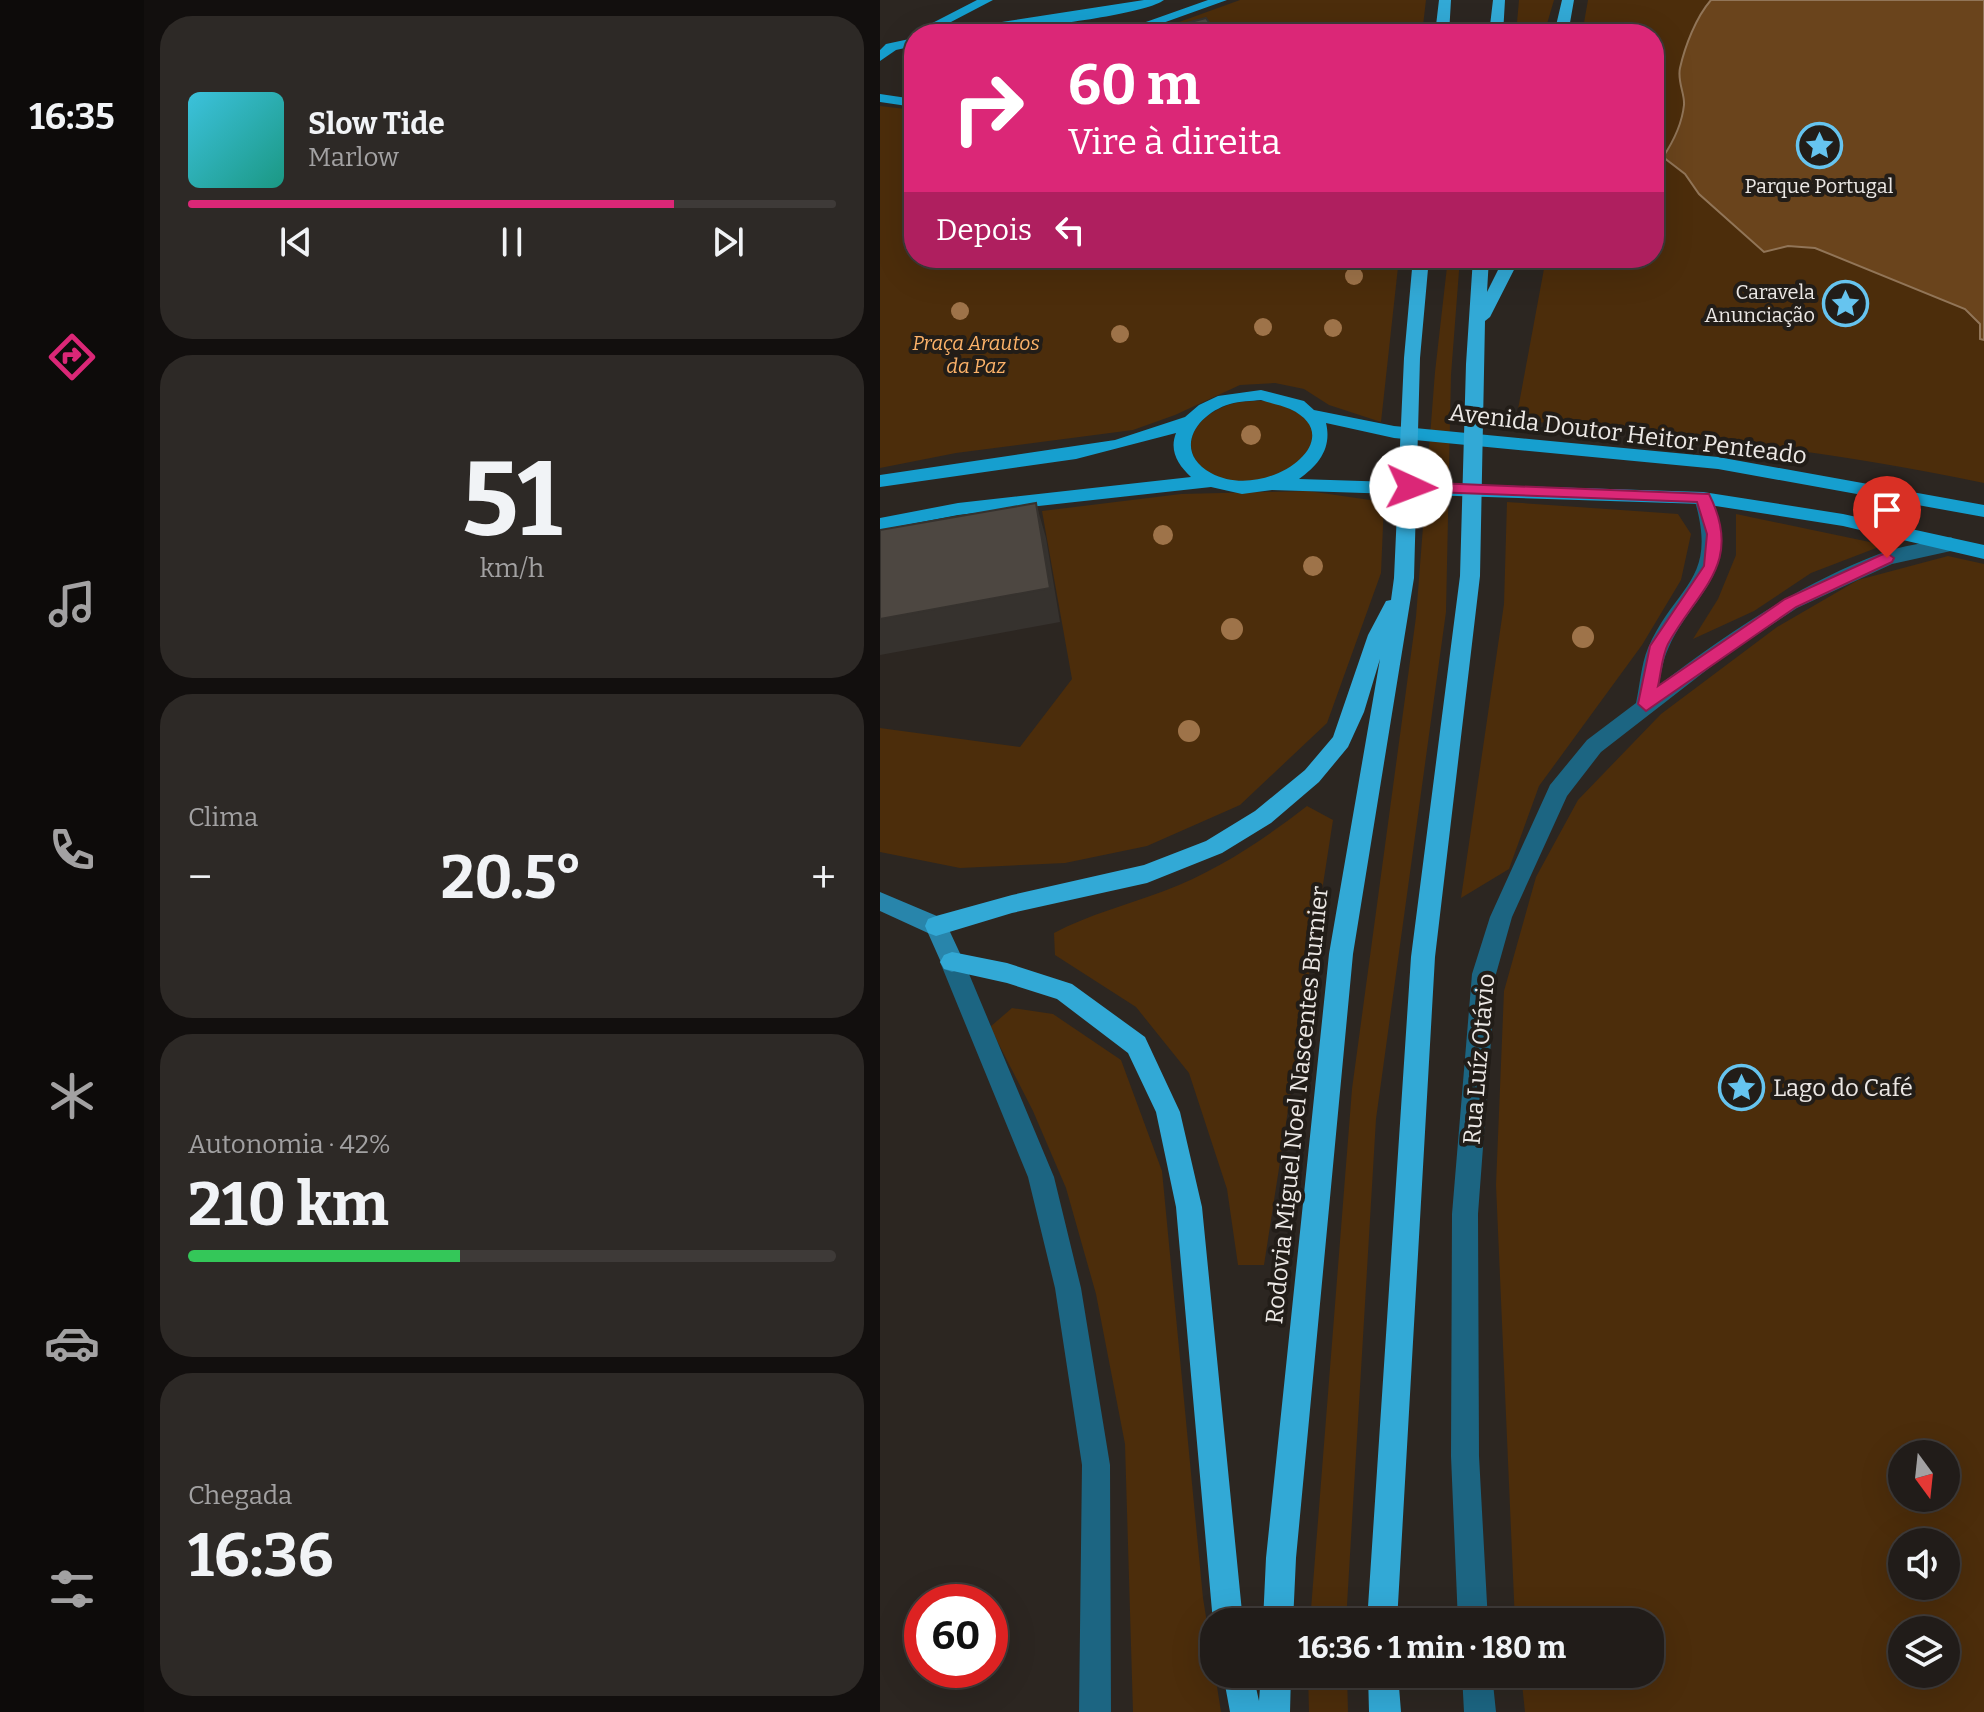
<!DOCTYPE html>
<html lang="pt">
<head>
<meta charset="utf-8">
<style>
  :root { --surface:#211c19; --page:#2d2926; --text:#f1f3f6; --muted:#a2a1a2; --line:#3e3a38; --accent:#db2777 }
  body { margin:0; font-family:Bitter,serif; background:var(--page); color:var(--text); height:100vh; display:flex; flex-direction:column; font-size:30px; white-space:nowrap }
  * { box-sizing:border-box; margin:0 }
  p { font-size:26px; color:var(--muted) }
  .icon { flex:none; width:44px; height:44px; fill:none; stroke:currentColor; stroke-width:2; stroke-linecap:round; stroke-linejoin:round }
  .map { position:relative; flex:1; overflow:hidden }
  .panel { display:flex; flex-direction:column; gap:16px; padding:16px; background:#120f0e; width:736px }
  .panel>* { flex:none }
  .top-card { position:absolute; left:24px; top:24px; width:760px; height:244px; border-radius:32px; box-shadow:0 8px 32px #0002,0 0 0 2px var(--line); background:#db2777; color:#fff; overflow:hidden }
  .needle { width:52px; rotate:165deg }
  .fabs { position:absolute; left:1008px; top:1440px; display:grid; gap:16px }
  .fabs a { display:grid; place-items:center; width:72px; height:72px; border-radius:50%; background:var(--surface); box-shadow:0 8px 32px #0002,0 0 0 2px var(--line); font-size:40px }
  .speed { position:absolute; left:24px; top:1584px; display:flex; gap:16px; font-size:40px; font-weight:700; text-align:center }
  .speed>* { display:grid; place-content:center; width:104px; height:104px; border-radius:50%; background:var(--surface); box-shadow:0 8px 32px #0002,0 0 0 2px var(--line); line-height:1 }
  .speed .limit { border:12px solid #d22; background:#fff; color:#111 }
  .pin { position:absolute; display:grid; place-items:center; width:68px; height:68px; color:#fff; margin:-82px -34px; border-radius:50% 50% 50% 0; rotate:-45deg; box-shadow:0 0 8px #0007 }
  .pin .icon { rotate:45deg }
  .me { position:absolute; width:88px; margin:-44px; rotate:92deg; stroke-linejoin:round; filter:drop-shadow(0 0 6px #0008) }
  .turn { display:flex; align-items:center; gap:28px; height:168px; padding:0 32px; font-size:36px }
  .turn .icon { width:104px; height:104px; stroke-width:2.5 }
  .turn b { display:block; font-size:56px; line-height:68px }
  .then { display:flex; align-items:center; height:76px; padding:0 32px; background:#0003; gap:16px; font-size:30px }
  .big { font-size:60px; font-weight:700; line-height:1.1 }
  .panel .widget { flex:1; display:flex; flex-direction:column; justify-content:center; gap:12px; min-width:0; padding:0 28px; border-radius:32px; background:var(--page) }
  .panel .dial { align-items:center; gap:0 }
  .dial b { font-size:104px; line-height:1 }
  .song { display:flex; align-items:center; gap:24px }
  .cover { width:96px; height:96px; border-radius:12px; background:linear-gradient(135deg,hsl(190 70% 55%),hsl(170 70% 35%)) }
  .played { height:8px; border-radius:4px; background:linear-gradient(90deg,var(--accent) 75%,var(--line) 75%) }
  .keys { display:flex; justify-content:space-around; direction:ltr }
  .heat { display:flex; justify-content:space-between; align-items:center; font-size:44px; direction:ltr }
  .charge { height:12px; border-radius:6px; background:linear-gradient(90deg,#34c759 42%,var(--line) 0) }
  .trip { position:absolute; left:320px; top:1608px; width:464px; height:80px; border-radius:32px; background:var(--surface); box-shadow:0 8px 32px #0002,0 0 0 2px var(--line); font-weight:700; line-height:80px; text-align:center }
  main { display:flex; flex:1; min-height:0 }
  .tab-bar { display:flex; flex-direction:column; width:144px; justify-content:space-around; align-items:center; background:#0d0b0a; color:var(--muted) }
  .tab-bar .icon { width:56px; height:56px }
  .tab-bar .selected { color:var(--accent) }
  .tab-bar b { font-size:36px; color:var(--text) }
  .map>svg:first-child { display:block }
  .green { fill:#4c2d0b; fill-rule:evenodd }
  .water { fill:#6a441c; stroke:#917558; stroke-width:2 }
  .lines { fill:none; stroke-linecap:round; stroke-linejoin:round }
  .tertiary { fill:#1c6582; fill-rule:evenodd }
  .secondary { fill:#2885ab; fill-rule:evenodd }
  .primary { fill:#169fcf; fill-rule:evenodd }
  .trunk { fill:#32a9d6; fill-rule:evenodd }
  .tree { fill:#9e7349 }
  .shaded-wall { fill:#36322e }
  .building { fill:#4d4741; stroke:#36322e; stroke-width:2 }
  .route { fill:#db2777; stroke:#8e194d; stroke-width:2 }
  .labels { text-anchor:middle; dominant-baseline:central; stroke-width:8; stroke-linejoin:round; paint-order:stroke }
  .far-poi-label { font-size:20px; fill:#ece8e5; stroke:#221d18 }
  .far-park-label { font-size:20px; font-style:italic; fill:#fcb269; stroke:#221d18 }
  .street-label { font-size:24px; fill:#ece8e5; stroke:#221d18 }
  .poi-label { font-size:24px; fill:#ece8e5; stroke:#221d18; text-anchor:start }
</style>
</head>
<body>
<main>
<nav class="tab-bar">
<b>16:35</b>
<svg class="icon selected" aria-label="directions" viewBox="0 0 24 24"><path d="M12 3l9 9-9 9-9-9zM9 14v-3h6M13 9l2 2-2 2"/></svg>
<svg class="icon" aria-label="music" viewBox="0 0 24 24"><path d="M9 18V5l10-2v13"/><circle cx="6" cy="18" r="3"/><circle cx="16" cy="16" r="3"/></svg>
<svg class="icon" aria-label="phone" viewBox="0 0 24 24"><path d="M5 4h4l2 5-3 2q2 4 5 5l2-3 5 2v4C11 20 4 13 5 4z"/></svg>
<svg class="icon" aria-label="climate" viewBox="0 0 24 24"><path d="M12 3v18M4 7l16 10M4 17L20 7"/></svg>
<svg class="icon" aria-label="car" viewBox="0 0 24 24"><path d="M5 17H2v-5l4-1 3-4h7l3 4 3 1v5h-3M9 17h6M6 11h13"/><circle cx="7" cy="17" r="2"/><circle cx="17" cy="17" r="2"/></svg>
<svg class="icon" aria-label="filters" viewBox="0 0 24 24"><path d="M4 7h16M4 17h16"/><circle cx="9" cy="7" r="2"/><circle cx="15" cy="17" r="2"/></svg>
</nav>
<section class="panel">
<div class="widget">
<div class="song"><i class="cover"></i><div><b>Slow Tide</b><p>Marlow</p></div></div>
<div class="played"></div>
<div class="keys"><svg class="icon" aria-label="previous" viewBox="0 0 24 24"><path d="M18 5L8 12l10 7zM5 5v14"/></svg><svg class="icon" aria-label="pause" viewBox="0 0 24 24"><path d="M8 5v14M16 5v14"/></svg><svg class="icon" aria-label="next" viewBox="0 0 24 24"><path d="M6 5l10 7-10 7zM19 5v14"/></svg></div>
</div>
<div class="widget dial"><b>51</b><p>km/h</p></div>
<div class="widget"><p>Clima</p>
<div class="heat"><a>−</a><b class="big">20.5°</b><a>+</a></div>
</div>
<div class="widget"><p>Autonomia · 42%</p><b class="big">210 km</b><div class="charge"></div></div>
<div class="widget"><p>Chegada</p><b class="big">16:36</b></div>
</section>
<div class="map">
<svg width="1104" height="1712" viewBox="0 0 1104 1712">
  <rect width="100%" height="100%" fill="#2c2621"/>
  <path class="green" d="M 360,0 L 546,0 L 542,34 L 266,34 Z
    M 639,0 L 674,0 L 664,34 L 636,34 Z
    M 708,0 L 1104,0 L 1104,483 C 949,450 794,434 636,420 L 666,258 L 774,258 L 774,34 L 702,34 Z
    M 0,106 L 34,110 L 34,258 L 519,258 L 501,422 L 449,405 L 424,389 L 395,383 L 360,385 L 295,415 L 253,430 L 76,453 L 0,468 Z
    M 568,258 L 580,258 L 571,375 L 566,612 L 496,1119 L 466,1622 L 430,1622 L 472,1089 L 536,617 L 555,372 Z
    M 385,401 C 490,423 402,504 338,477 C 297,459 306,423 343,407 C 356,401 371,401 385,401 Z
    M 428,491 L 504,502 L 501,573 L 447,723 L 360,805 L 267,846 L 185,863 L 80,868 L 0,852 L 0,728 L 140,747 L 192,679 L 162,511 L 301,494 Z
    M 627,502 L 798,514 L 811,534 L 801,580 L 762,645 L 659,786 L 629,869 L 581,898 L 624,604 Z
    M 856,514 L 1004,545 L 931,573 L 874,611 L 813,639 L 838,599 L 856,555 Z
    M 1068,556 L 1104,564 L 1104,1712 L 645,1712 L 641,1674 L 770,1674 L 770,1622 L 635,1622 L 616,1185 L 624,991 L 656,877 L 698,800 L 781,714 L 897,627 L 978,580 ZM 1022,1454 L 1066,1454 L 1066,1498 L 1022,1498 ZM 1022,1542 L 1066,1542 L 1066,1586 L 1022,1586 ZM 1022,1630 L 1066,1630 L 1066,1674 L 1022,1674 Z
    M 427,806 L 453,820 L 384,1265 L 358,1265 L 347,1189 L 309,1073 L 256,1007 L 175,955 L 174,933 C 210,914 247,905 284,891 C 337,871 383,840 427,806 Z
    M 132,1008 L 173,1014 L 241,1060 L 282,1171 L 323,1598 L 341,1712 L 253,1712 L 245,1444 L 216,1294 L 186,1188 L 153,1111 L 110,1027 Z
    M 428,1674 L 467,1674 L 468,1712 L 429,1712 Z"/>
  <path class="water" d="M 831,0 L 1104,0 L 1104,340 L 1100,339 L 1100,324 L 1085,309 L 935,248 L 908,246 L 884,252 L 819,194 L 805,174 L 783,157 C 793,142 802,124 804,105 C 805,94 797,81 800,68 C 805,46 816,17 831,0 Z"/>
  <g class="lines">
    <path class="tertiary" d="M 823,492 C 833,495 833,501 836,510 C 857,576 811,596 788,649 C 783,660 781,673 779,685 C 848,633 918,585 999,554 C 1022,545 1048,543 1071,537 L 1080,544 L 1071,551 L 1012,564 L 917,608 L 846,655 L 721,752 L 687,796 L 632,917 L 616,974 L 598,1214 L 599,1456 L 608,1622 L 578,1622 L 571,1456 L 572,1214 L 592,974 L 610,917 L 670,785 L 707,740 L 756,703 C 760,685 761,665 768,648 C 797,583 839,581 814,498 Z
      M 72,952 L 80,955 L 84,962 L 174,1177 L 201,1288 L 230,1465 L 231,1712 L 199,1712 L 202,1465 L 175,1288 L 148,1177 L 60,962 L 64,955 Z
      M 582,1674 L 612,1674 L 616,1712 L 584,1712 Z"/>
    <path class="secondary" d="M 0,892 L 64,919 L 84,962 L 80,969 L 72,972 L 64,969 L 48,933 L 0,911 Z"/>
    <path class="primary" d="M 97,0 L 113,0 L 48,34 L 34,34 L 34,37 L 31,34 Z
      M 264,0 L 284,0 C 260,18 100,34 63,34 L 70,30 Z
      M 328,0 L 347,0 L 252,34 L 232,34 Z
      M 34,38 L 34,46 L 16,50 L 0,61 L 0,50 L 6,44 Z
      M 0,94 L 34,99 L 34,107 L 0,102 Z
      M 381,390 L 424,401 L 434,410 L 514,426 L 838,457 L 1104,505 L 1104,517 L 838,469 L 514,438 L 446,423 C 452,448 439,465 419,479 L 823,492 L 963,514 L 1104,545 L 1104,559 L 963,526 L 823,504 L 392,490 L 362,494 L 331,487 L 78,515 L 0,530 L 0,518 L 78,503 L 311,477 C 298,465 289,451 296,433 L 196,459 L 0,487 L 0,475 L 235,440 L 305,417 L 319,405 L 338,396 ZM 381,400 C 390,403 401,405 410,409 C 474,439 385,503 331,473 C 292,451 316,414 350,404 C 360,401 371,401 381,400 Z"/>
    <path class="trunk" d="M 559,0 L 571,0 L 569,34 L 555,34 Z
      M 613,0 L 625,0 L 623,34 L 609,34 Z
      M 682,0 L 694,0 L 688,34 L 674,34 Z
      M 533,258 L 549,258 L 540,358 L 534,578 L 473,954 L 416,1558 L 413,1622 L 383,1622 L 386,1558 L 449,954 L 500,659 L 484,712 L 468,747 L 439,782 L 391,823 L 342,853 L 267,883 L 132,913 L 56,936 L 48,933 L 45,926 L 48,919 L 56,916 L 132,895 L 264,865 L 326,841 L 375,811 L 425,770 L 453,737 L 488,635 L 506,601 L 511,600 L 514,578 L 524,358 Z
      M 593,258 L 609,258 L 607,292 L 624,258 L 640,258 L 610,317 L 605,321 L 600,576 L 555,957 L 517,1622 L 487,1622 L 531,957 L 580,576 L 586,364 Z
      M 72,952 L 127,963 L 192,984 L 265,1037 L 300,1112 L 322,1207 L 363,1622 L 334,1622 L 334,1625 L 333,1622 L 296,1207 L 276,1112 L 248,1053 L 177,999 L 127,983 L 64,969 L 60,962 L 64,955 Z
      M 343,1674 L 373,1674 L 379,1701 L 381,1674 L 411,1674 L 410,1712 L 350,1712 Z
      M 488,1674 L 518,1674 L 521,1712 L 489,1712 Z"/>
  </g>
  <g class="tree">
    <circle cx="474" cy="276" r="9"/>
    <circle cx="80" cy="311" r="9"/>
    <circle cx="383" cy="327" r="9"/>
    <circle cx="453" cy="328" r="9"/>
    <circle cx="240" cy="334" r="9"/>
    <circle cx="371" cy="435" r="10"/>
    <circle cx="283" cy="535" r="10"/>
    <circle cx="433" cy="566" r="10"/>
    <circle cx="352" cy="629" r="11"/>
    <circle cx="703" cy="637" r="11"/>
    <circle cx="309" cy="731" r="11"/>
  </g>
  <path class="shaded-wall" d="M 156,503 L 166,538 L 180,622 L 0,655 L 0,619 Z"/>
  <path class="building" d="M 326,18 L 335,31 L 333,34 L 264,34 Z
    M 156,503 L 170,588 L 0,619 L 0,530 Z"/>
  <path class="route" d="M 531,482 L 829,494 C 864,564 819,588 788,644 C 782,656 781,673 778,686 L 905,599 L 1001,555 L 1007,553 L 1014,558 L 1012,562 L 916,607 L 766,711 L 758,704 L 770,646 L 824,566 L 827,534 L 817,502 L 526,491 L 524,487 Z"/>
  <defs>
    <symbol id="sight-ring" viewBox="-11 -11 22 22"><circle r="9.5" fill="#221d18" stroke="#66c4ef" stroke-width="1.5"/><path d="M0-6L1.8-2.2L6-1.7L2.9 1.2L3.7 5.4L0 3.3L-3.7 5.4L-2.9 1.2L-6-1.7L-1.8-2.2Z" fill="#66c4ef"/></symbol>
  </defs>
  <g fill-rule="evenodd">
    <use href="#sight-ring" x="914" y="120" width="51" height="51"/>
    <use href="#sight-ring" x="940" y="278" width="51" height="51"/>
    <use href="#sight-ring" x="836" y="1062" width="51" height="51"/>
  </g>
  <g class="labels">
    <g class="far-poi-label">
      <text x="939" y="186">Parque Portugal</text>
      <text x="935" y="292" text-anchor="end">Caravela<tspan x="935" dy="23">Anunciação</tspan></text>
    </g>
    <g class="far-park-label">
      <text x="96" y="343">Praça Arautos<tspan x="96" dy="23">da Paz</tspan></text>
    </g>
    <g class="street-label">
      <text transform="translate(748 434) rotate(7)">Avenida Doutor Heitor Penteado</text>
      <text transform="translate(599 1059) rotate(-85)">Rua Luíz Otávio</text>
      <text transform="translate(417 1105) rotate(-84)">Rodovia Miguel Noel Nascentes Burnier</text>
    </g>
    <g class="poi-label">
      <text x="893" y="1088">Lago do Café</text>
    </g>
  </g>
</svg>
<div class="fabs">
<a><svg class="needle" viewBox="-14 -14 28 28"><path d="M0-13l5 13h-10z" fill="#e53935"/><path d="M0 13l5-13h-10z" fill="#a2a1a2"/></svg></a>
<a><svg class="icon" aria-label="sound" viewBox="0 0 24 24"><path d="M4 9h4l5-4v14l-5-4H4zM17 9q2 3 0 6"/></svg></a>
<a><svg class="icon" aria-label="layers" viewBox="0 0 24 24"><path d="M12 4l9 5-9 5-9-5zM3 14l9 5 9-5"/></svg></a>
</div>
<div class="speed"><div class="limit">60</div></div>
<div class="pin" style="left:1007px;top:558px;background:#d93025"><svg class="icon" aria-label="arrive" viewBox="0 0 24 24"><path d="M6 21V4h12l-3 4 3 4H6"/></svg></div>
<svg class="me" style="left:531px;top:487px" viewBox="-20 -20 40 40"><circle r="19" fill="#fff"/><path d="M0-13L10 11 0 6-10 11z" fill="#db2777"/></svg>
<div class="trip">16:36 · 1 min · 180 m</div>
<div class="top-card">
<div class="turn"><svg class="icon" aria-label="right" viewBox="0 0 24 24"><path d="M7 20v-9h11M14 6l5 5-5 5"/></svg><div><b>60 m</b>Vire à direita</div></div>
<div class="then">Depois<svg class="icon" aria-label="left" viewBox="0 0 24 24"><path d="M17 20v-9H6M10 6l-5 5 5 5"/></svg></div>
</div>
</div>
</main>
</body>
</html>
